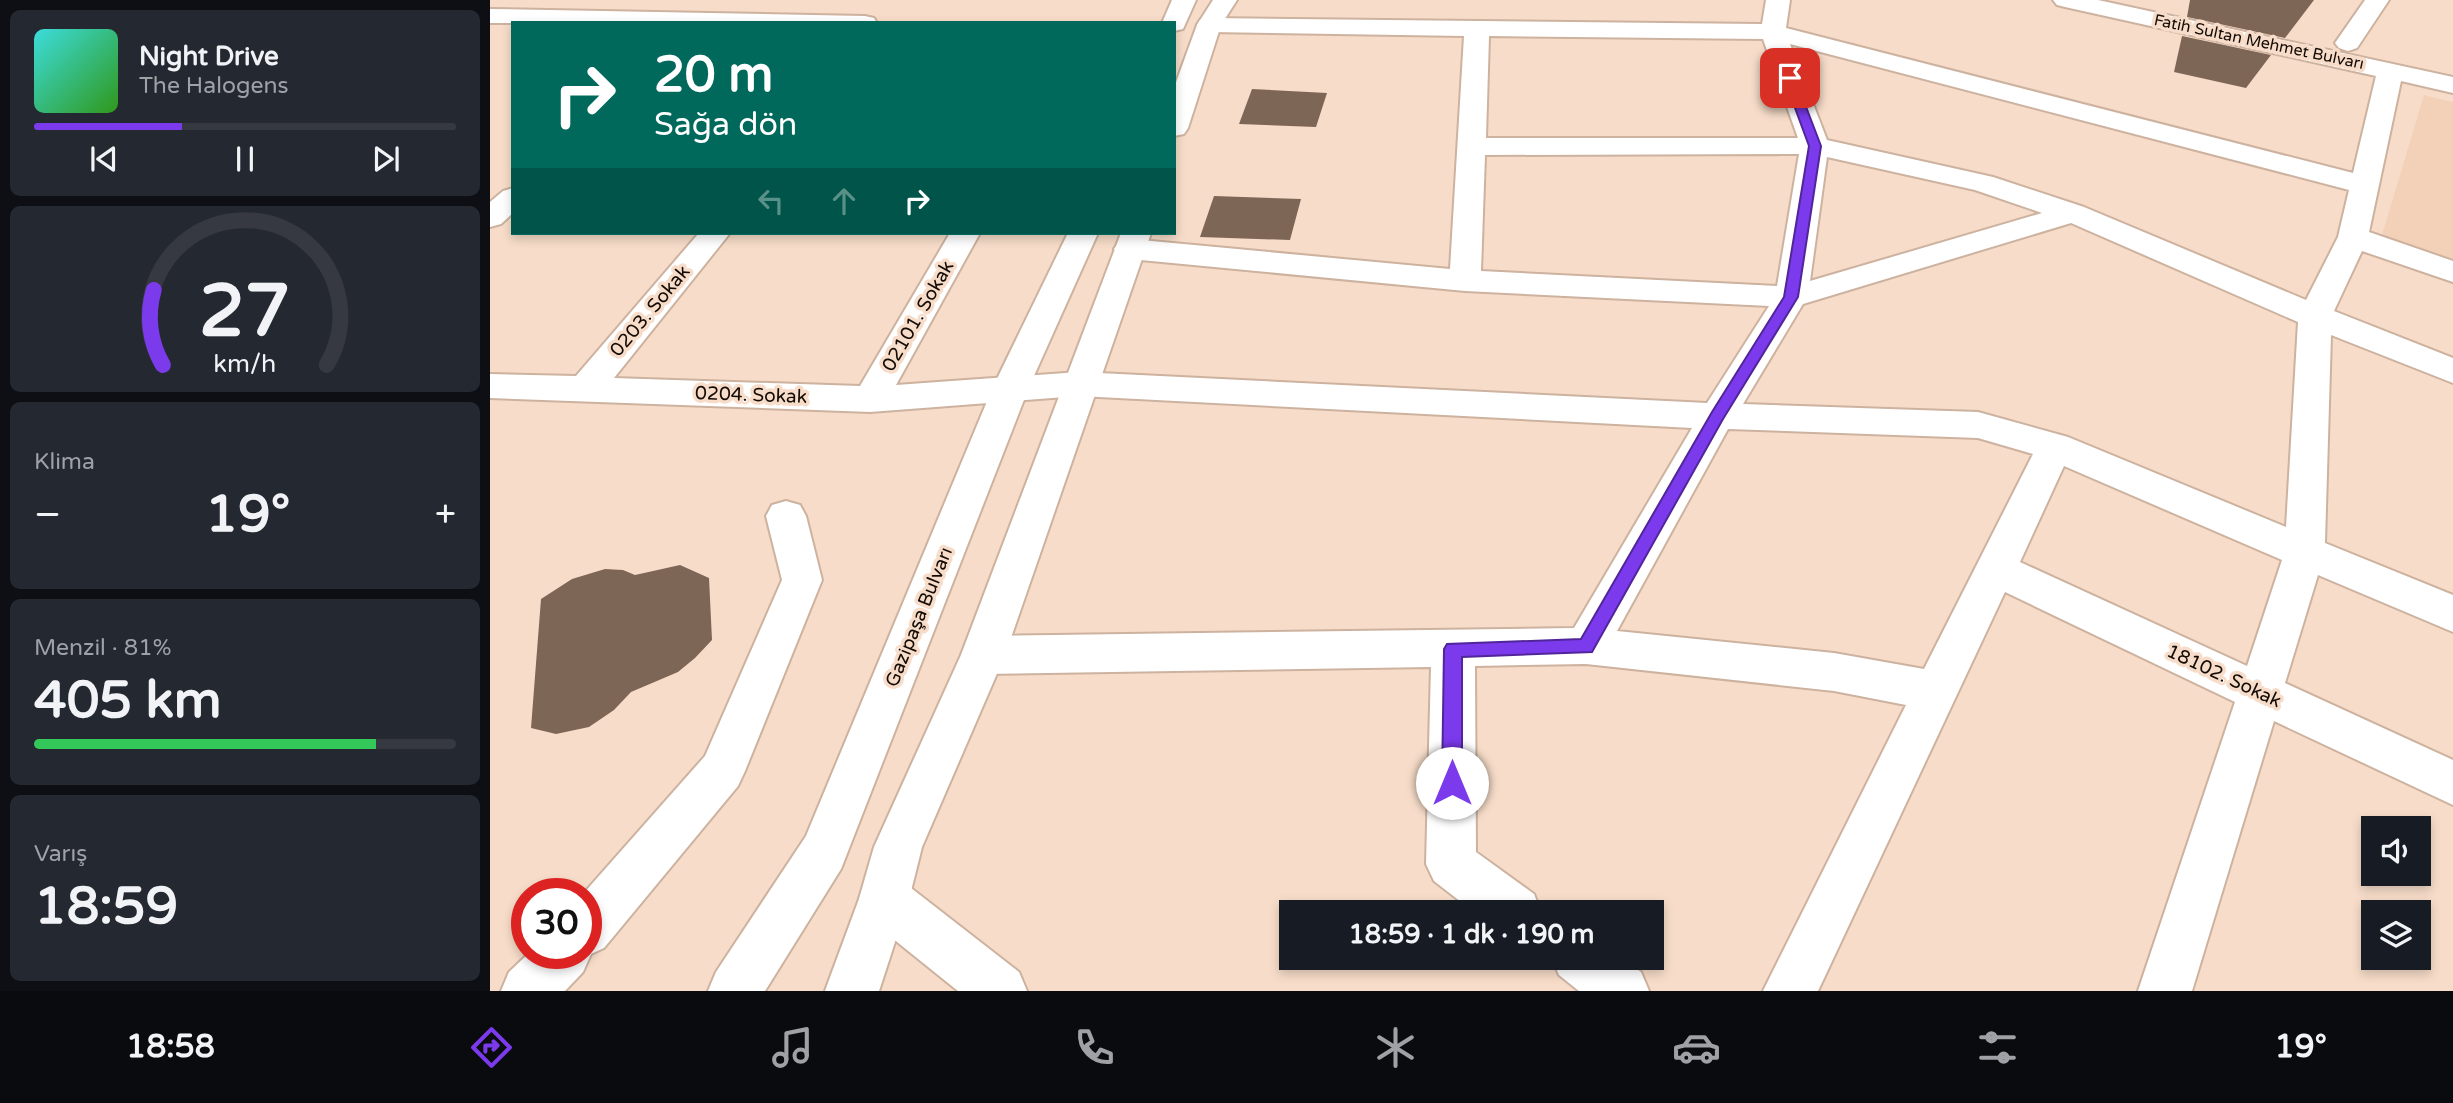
<!DOCTYPE html>
<html lang="tr">
<head>
<meta charset="utf-8">
<style>
  :root { --surface:#171b24; --page:#242831; --text:#f1f3f6; --muted:#9ea1a6; --line:#363941; --accent:#7c3aed }
  body { margin:0; font-family:"Varela Round",sans-serif; background:var(--page); color:var(--text); height:100vh; display:flex; flex-direction:column; font-size:26px; white-space:nowrap }
  * { box-sizing:border-box; margin:0 }
  p { font-size:23px; color:var(--muted) }
  .icon { flex:none; width:38px; height:38px; fill:none; stroke:currentColor; stroke-width:2; stroke-linecap:round; stroke-linejoin:round }
  .map { position:relative; flex:1; overflow:hidden }
  .details { display:flex; flex-direction:column; gap:10px; padding:10px; background:#0d0f14; width:490px }
  .details>* { flex:none }
  .banner { position:absolute; left:21px; top:21px; width:665px; height:214px; border-radius:0px; box-shadow:0 4px 10px #0003; background:#00695c; color:#fff; overflow:hidden }
  .controls { position:absolute; left:1871px; top:816px; display:grid; gap:14px }
  .controls a { display:grid; place-items:center; width:70px; height:70px; border-radius:0px; background:var(--surface); box-shadow:0 4px 10px #0003; font-size:35px }
  .speed { position:absolute; left:21px; top:878px; display:flex; gap:14px; font-size:35px; font-weight:700; text-align:center }
  .speed>* { display:grid; place-content:center; width:91px; height:91px; border-radius:50%; background:var(--surface); box-shadow:0 4px 10px #0003; line-height:1 }
  .speed .limit { border:10px solid #d22; background:#fff; color:#111 }
  .pin { position:absolute; display:grid; place-items:center; width:60px; height:60px; color:#fff; margin:-30px; border-radius:14px; box-shadow:0 4px 10px #0006 }
  .me { position:absolute; width:77px; margin:-38px; rotate:0deg; stroke-linejoin:round; filter:drop-shadow(0 0 5px #0008) }
  .turn { display:flex; align-items:center; gap:24px; height:147px; padding:0 28px; font-size:32px }
  .turn .icon { width:91px; height:91px; stroke-width:2.5 }
  .turn b { display:block; font-size:49px; line-height:60px }
  .lanes { display:flex; align-items:center; height:66px; padding:0 28px; background:#0003; justify-content:center; gap:35px; direction:ltr }
  .lanes .off { opacity:.35 }
  .big { font-size:52px; font-weight:700; line-height:1.1 }
  .details .tile { flex:1; display:flex; flex-direction:column; justify-content:center; gap:10px; min-width:0; padding:0 24px; border-radius:10px; background:var(--page) }
  .details .dial { align-items:center; gap:0 }
  .dial svg { height:182px; overflow:visible; fill:none; stroke:var(--line); stroke-width:7; stroke-linecap:round; text-anchor:middle }
  .dial text { fill:var(--text); stroke:none }
  .song { display:flex; align-items:center; gap:21px }
  .cover { width:84px; height:84px; border-radius:10px; background:linear-gradient(135deg,hsl(180 70% 55%),hsl(110 70% 35%)) }
  .played { height:7px; border-radius:4px; background:linear-gradient(90deg,var(--accent) 35%,var(--line) 35%) }
  .keys { display:flex; justify-content:space-around; direction:ltr }
  .heat { display:flex; justify-content:space-between; align-items:center; font-size:38px; direction:ltr }
  .charge { height:10px; border-radius:5px; background:linear-gradient(90deg,#34c759 81%,var(--line) 0) }
  .trip { position:absolute; left:789px; top:900px; width:385px; height:70px; border-radius:0px; background:var(--surface); box-shadow:0 4px 10px #0003; font-weight:700; line-height:70px; text-align:center }
  .dock { display:flex; height:112px; justify-content:space-around; align-items:center; background:#090b0e; color:var(--muted) }
  .dock .icon { width:49px; height:49px }
  .dock .selected { color:var(--accent) }
  .dock b { font-size:32px; color:var(--text) }
  main { display:flex; flex:1; min-height:0 }
  .map>svg:first-child { display:block }
  .built { fill:#f2d1b8 }
  .building { fill:#7d6655 }
  .lines { fill:none; stroke-linecap:round; stroke-linejoin:round }
  .minor-casing { stroke:#ccb29f; stroke-width:4 }
  .major-casing { stroke:#ccb29f; stroke-width:4 }
  .minor { fill:#fff; fill-rule:evenodd }
  .major { fill:#fff; fill-rule:evenodd }
  .route { fill:#7c3aed; stroke:#51269a; stroke-width:2 }
  .labels { text-anchor:middle; dominant-baseline:central; stroke-width:7; stroke-linejoin:round; paint-order:stroke }
  .far-street-label { font-size:16px; fill:#130b05; stroke:#f7ddc9 }
  .street-label { font-size:19px; fill:#130b05; stroke:#f7ddc9 }
</style>
</head>
<body>
<main>
<section class="details">
<div class="tile">
<div class="song"><i class="cover"></i><div><b>Night Drive</b><p>The Halogens</p></div></div>
<div class="played"></div>
<div class="keys"><svg class="icon" aria-label="previous" viewBox="0 0 24 24"><path d="M18 5L8 12l10 7zM5 5v14"/></svg><svg class="icon" aria-label="pause" viewBox="0 0 24 24"><path d="M8 5v14M16 5v14"/></svg><svg class="icon" aria-label="next" viewBox="0 0 24 24"><path d="M6 5l10 7-10 7zM19 5v14"/></svg></div>
</div>
<div class="tile dial"><svg viewBox="0 0 100 80">
<path d="M14 69A42 42 0 1 1 86 69"/>
<path d="M14 69A42 42 0 0 1 10 36" stroke="#7c3aed"/>
<text x="50" y="56" font-size="32" font-weight="700">27</text>
<text x="50" y="72" font-size="11">km/h</text>
</svg></div>
<div class="tile"><p>Klima</p>
<div class="heat"><a>−</a><b class="big">19°</b><a>+</a></div>
</div>
<div class="tile"><p>Menzil · 81%</p><b class="big">405 km</b><div class="charge"></div></div>
<div class="tile"><p>Varış</p><b class="big">18:59</b></div>
</section>
<div class="map">
<svg width="1963" height="991" viewBox="0 0 1963 991">
  <rect width="100%" height="100%" fill="#f7ddc9"/>
  <path class="built" d="M 1934,95 L 1963,102 L 1963,260 L 1892,235 Z"/>
  <path class="building" d="M 1700,0 L 1824,0 L 1795,38 L 1697,17 Z
    M 1692,36 L 1781,55 L 1756,88 L 1684,72 Z
    M 762,89 L 837,93 L 826,127 L 749,124 Z
    M 724,196 L 811,199 L 800,240 L 710,237 Z
    M 190,565 L 219,578 L 222,640 L 205,658 L 188,672 L 141,692 L 124,710 L 99,727 L 66,734 L 41,728 L 51,599 L 82,579 L 115,569 L 133,570 L 145,575 Z"/>
  <g class="lines">
    <defs>
      <path id="minor" d="M 1276,0 L 1300,0 L 1296,28 L 1863,173 L 1886,76 L 1575,7 L 1567,5 L 1563,0 L 1608,0 L 1963,77 L 1963,93 L 1911,81 L 1879,232 L 1963,261 L 1963,282 L 1872,251 L 1844,311 L 1963,358 L 1963,383 L 1841,335 L 1835,543 L 1963,595 L 1963,632 L 1828,575 L 1795,683 L 1963,760 L 1963,805 L 1784,721 L 1702,991 L 1648,991 L 1745,702 L 1515,592 L 1328,991 L 1273,991 L 1416,705 L 1344,691 L 1096,664 L 985,666 L 986,852 L 1044,894 L 1051,912 L 984,912 L 944,881 L 936,864 L 941,667 L 493,674 L 478,668 L 471,655 L 478,642 L 493,636 L 1084,628 L 1202,428 L 589,396 L 380,412 L 0,398 L 0,374 L 86,376 L 209,233 L 240,233 L 124,378 L 370,386 L 460,233 L 490,233 L 406,385 L 589,372 L 1217,403 L 1279,306 L 975,291 L 640,259 L 629,256 L 624,249 L 629,242 L 640,239 L 960,269 L 974,36 L 719,32 L 710,30 L 707,25 L 710,20 L 719,18 L 1272,24 ZM 999,36 L 1273,39 L 1308,138 L 996,138 ZM 1300,44 L 1859,190 L 1848,237 L 1816,300 L 1594,207 L 1503,177 L 1337,140 ZM 1309,154 L 1287,286 L 991,271 L 995,155 ZM 1337,157 L 1485,190 L 1552,213 L 1320,281 ZM 1581,223 L 1808,322 L 1796,527 L 1578,437 L 1488,412 L 1253,404 L 1313,304 ZM 1238,429 L 1488,438 L 1543,454 L 1434,669 L 1344,653 L 1127,631 ZM 1574,466 L 1792,560 L 1757,666 L 1530,562 Z
        M 1875,0 L 1899,0 L 1867,48 L 1858,51 L 1849,48 L 1845,43 Z
        M 0,9 L 375,16 L 384,18 L 387,23 L 0,23 Z
        M 23,188 L 23,213 L 11,224 L 0,227 L 0,202 L 13,191 Z
        M 296,501 L 310,505 L 316,516 L 332,580 L 255,771 L 248,786 L 114,948 L 101,954 L 93,972 L 75,991 L 11,991 L 19,972 L 38,954 L 96,954 L 96,894 L 93,894 L 215,756 L 292,580 L 276,516 L 282,505 Z
        M 394,874 L 412,881 L 529,972 L 537,991 L 468,991 L 376,917 L 369,899 L 376,881 Z
        M 1061,957 L 1131,957 L 1151,972 L 1159,991 L 1089,991 L 1069,975 Z"/>
      <path id="major" d="M 682,0 L 706,0 L 693,29 L 684,31 L 684,23 L 672,23 Z
        M 723,0 L 747,0 L 731,25 L 698,128 L 694,134 L 684,136 L 684,88 L 707,25 Z
        M 578,233 L 608,233 L 539,387 L 351,869 L 275,991 L 218,991 L 226,972 L 316,836 L 503,387 Z
        M 631,233 L 661,233 L 515,655 L 432,847 L 419,899 L 389,991 L 335,991 L 369,899 L 384,847 L 471,655 Z"/>
    </defs>
    <use href="#minor" class="minor-casing"/>
    <use href="#major" class="major-casing"/>
    <use href="#minor" class="minor"/>
    <use href="#major" class="major"/>
  </g>
  <path class="route" d="M 1300,74 L 1305,78 L 1331,146 L 1308,297 L 1233,419 L 1102,652 L 972,657 L 972,783 L 969,790 L 962,792 L 955,790 L 952,783 L 954,649 L 957,644 L 1091,639 L 1222,412 L 1294,297 L 1319,146 L 1294,78 Z"/>
  <g class="labels">
    <g class="far-street-label">
      <text transform="translate(1769 42) rotate(12)">Fatih Sultan Mehmet Bulvarı</text>
    </g>
    <g class="street-label">
      <text transform="translate(160 311) rotate(-50)">0203. Sokak</text>
      <text transform="translate(428 316) rotate(-60)">02101. Sokak</text>
      <text transform="translate(261 395) rotate(2)">0204. Sokak</text>
      <text transform="translate(429 617) rotate(-68)">Gazipaşa Bulvarı</text>
      <text transform="translate(1734 676) rotate(25)">18102. Sokak</text>
    </g>
  </g>
</svg>
<div class="controls">
<a><svg class="icon" aria-label="sound" viewBox="0 0 24 24"><path d="M4 9h4l5-4v14l-5-4H4zM17 9q2 3 0 6"/></svg></a>
<a><svg class="icon" aria-label="layers" viewBox="0 0 24 24"><path d="M12 4l9 5-9 5-9-5zM3 14l9 5 9-5"/></svg></a>
</div>
<div class="speed"><div class="limit">30</div></div>
<div class="pin" style="left:1300px;top:78px;background:#d93025"><svg class="icon" aria-label="arrive" viewBox="0 0 24 24"><path d="M6 21V4h12l-3 4 3 4H6"/></svg></div>
<svg class="me" style="left:962px;top:783px" viewBox="-20 -20 40 40"><circle r="19" fill="#fff"/><path d="M0-13L10 11 0 6-10 11z" fill="#7c3aed"/></svg>
<div class="trip">18:59 · 1 dk · 190 m</div>
<div class="banner">
<div class="turn"><svg class="icon" aria-label="right" viewBox="0 0 24 24"><path d="M7 20v-9h11M14 6l5 5-5 5"/></svg><div><b>20 m</b>Sağa dön</div></div>
<div class="lanes"><svg class="icon off" aria-label="left" viewBox="0 0 24 24"><path d="M17 20v-9H6M10 6l-5 5 5 5"/></svg><svg class="icon off" aria-label="ahead" viewBox="0 0 24 24"><path d="M12 20V5M6 11l6-6 6 6"/></svg><svg class="icon" aria-label="right" viewBox="0 0 24 24"><path d="M7 20v-9h11M14 6l5 5-5 5"/></svg></div>
</div>
</div>
</main>
<nav class="dock">
<b>18:58</b>
<svg class="icon selected" aria-label="directions" viewBox="0 0 24 24"><path d="M12 3l9 9-9 9-9-9zM9 14v-3h6M13 9l2 2-2 2"/></svg>
<svg class="icon" aria-label="music" viewBox="0 0 24 24"><path d="M9 18V5l10-2v13"/><circle cx="6" cy="18" r="3"/><circle cx="16" cy="16" r="3"/></svg>
<svg class="icon" aria-label="phone" viewBox="0 0 24 24"><path d="M5 4h4l2 5-3 2q2 4 5 5l2-3 5 2v4C11 20 4 13 5 4z"/></svg>
<svg class="icon" aria-label="climate" viewBox="0 0 24 24"><path d="M12 3v18M4 7l16 10M4 17L20 7"/></svg>
<svg class="icon" aria-label="car" viewBox="0 0 24 24"><path d="M5 17H2v-5l4-1 3-4h7l3 4 3 1v5h-3M9 17h6M6 11h13"/><circle cx="7" cy="17" r="2"/><circle cx="17" cy="17" r="2"/></svg>
<svg class="icon" aria-label="filters" viewBox="0 0 24 24"><path d="M4 7h16M4 17h16"/><circle cx="9" cy="7" r="2"/><circle cx="15" cy="17" r="2"/></svg>
<b>19°</b>
</nav>
</body>
</html>
